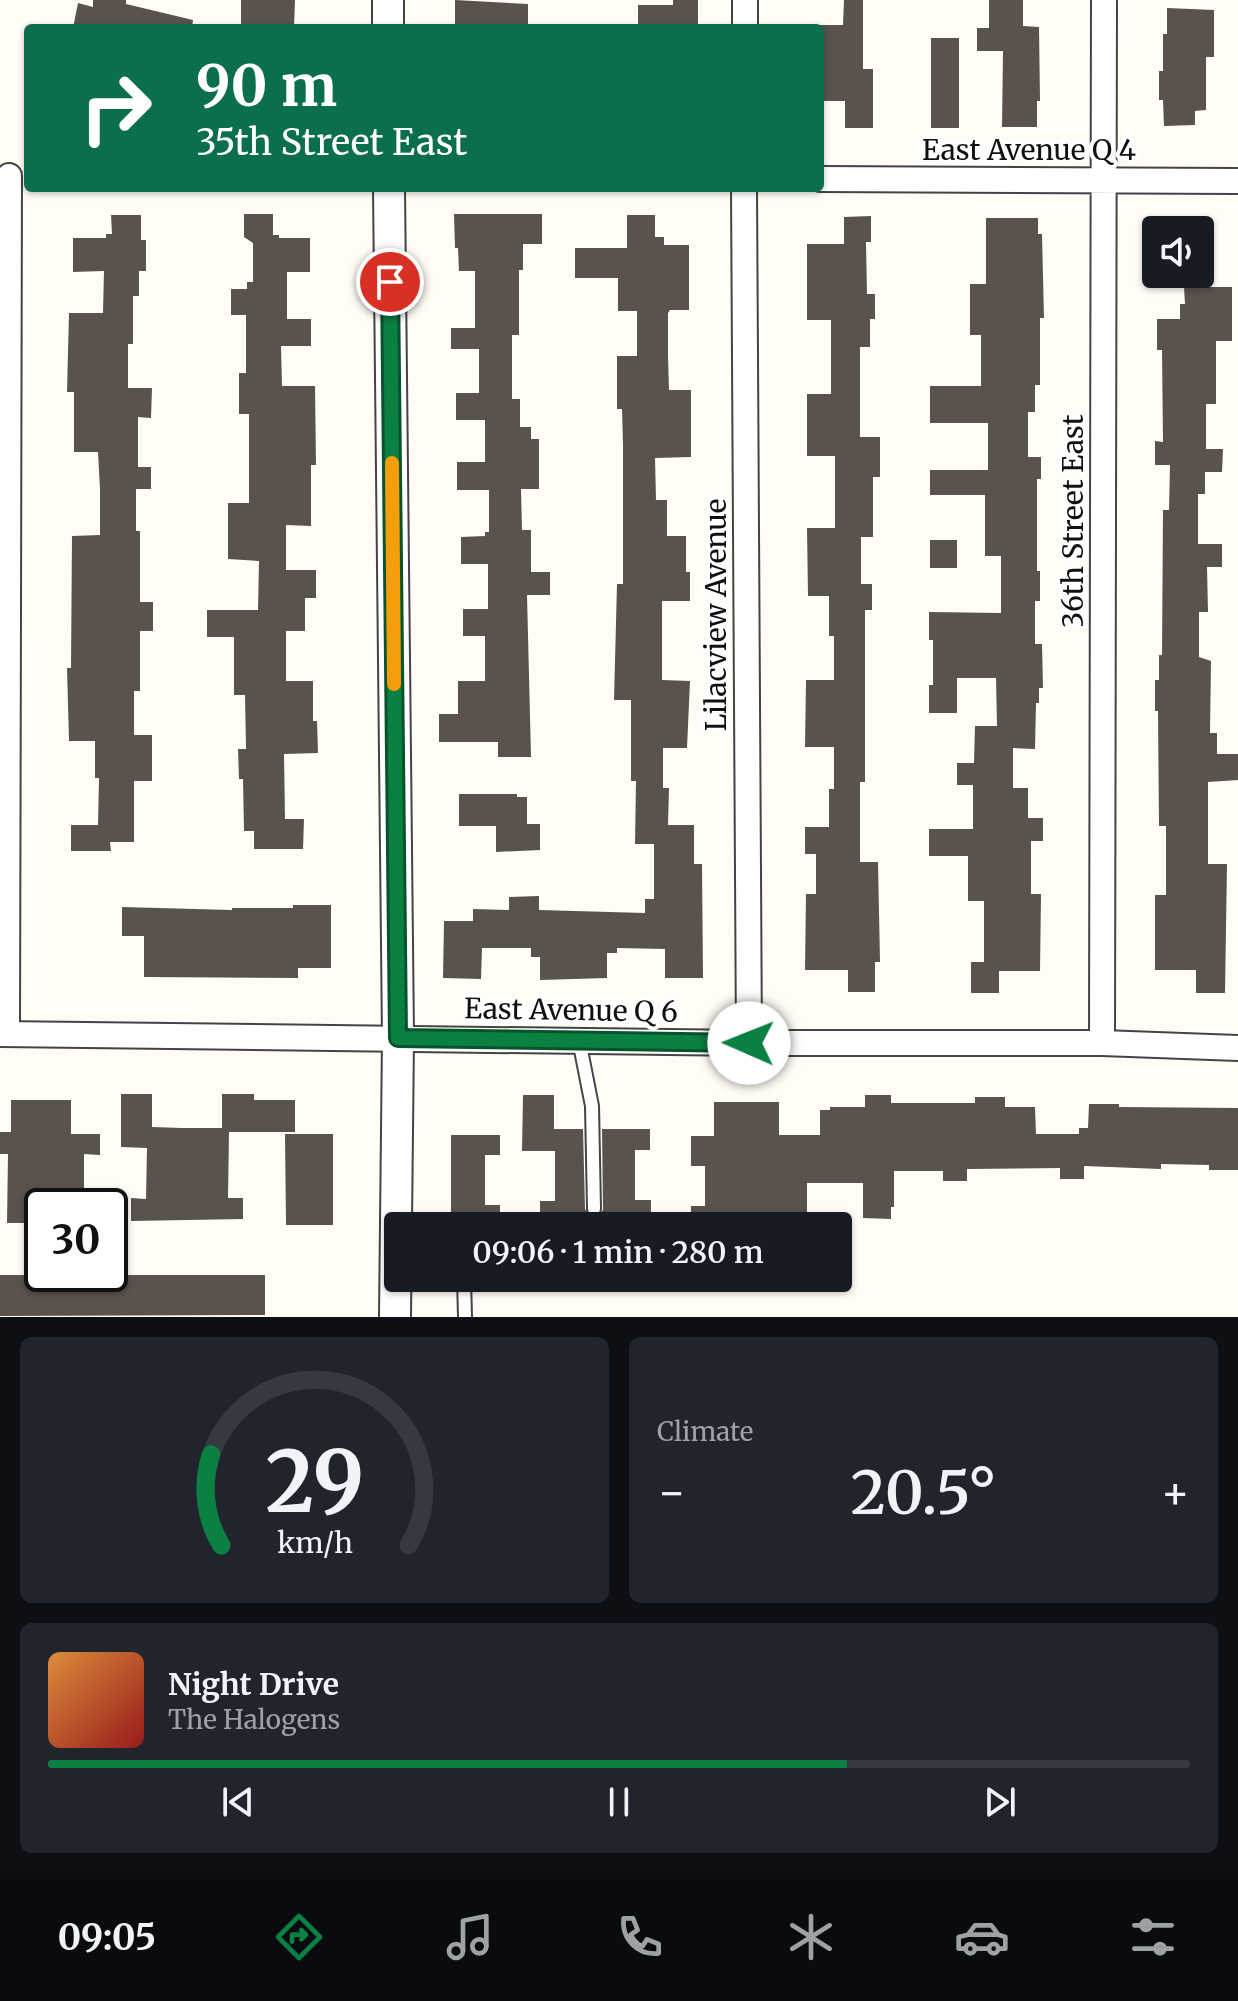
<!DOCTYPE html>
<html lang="en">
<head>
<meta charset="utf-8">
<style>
  :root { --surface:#171b24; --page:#20242c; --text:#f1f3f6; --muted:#9ea1a6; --line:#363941; --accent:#0b8043 }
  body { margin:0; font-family:Merriweather,serif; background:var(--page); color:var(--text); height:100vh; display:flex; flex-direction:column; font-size:30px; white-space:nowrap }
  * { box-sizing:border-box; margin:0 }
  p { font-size:26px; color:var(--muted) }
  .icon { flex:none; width:44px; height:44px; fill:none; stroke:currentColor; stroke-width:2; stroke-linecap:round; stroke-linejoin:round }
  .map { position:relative; height:1317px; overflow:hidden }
  .panel { display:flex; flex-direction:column; gap:20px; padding:20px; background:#0d0f14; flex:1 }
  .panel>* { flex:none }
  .hud { position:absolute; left:24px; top:24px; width:800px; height:168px; border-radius:8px; box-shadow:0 2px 6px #0004; background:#0b6e4f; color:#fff; overflow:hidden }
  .fabs { position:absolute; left:1142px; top:216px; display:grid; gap:16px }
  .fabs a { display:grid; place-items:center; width:72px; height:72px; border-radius:8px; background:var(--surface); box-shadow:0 2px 6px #0004; font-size:40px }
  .speed { position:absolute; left:24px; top:1188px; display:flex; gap:16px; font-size:40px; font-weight:700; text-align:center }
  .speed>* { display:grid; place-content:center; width:104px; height:104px; border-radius:50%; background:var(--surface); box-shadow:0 2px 6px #0004; line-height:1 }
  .speed .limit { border:4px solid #111; border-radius:12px; background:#fff; color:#111 }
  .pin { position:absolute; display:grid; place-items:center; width:68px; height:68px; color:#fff; margin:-34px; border:4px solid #fff; border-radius:50%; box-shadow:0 2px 8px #0007 }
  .me { position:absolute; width:88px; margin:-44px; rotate:271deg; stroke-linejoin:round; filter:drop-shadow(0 0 6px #0008) }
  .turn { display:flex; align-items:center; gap:28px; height:168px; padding:0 40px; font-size:36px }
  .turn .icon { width:104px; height:104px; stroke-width:2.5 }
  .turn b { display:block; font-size:56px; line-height:68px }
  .big { font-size:60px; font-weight:600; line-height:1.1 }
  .panel .widget { flex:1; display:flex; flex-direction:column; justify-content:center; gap:12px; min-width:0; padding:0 28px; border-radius:12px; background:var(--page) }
  .panel .dial { align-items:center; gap:0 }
  .dial svg { height:208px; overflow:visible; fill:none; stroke:var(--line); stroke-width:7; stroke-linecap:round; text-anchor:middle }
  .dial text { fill:var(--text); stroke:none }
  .song { display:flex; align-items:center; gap:24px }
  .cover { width:96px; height:96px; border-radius:12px; background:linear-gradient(135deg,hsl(30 70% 55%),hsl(0 70% 35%)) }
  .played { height:8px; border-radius:4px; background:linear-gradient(90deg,var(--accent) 70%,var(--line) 70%) }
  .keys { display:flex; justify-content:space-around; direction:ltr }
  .heat { display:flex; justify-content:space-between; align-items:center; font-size:44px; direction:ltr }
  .panel .tiles { flex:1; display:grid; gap:20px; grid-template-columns:1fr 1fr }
  .widget:last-child { grid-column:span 2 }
  .trip { position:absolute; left:384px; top:1212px; width:468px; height:80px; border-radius:8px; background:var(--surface); box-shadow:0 2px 6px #0004; font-weight:600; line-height:80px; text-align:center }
  .menu { display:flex; height:128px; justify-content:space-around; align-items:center; background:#090b0e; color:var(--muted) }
  .menu .icon { width:56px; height:56px }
  .menu .selected { color:var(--accent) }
  .menu b { font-size:36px; color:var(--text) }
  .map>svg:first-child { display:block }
  .building { fill:#5a524d }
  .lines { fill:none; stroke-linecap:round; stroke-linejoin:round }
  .service-casing { stroke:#444; stroke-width:16 }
  .minor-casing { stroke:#444; stroke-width:28 }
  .tertiary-casing { stroke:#444; stroke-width:34 }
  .service { stroke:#fff; stroke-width:12 }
  .minor { stroke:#fff; stroke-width:24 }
  .tertiary { stroke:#fff; stroke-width:30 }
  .route-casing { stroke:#07532c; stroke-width:20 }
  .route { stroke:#0b8043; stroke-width:14 }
  .slow { stroke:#f59e0b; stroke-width:14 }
  .labels { text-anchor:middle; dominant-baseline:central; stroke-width:8; stroke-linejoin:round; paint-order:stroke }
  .street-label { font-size:28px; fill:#111; stroke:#fff }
</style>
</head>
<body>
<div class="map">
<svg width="1238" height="1317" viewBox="0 0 1238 1317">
  <rect width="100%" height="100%" fill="#fffdf5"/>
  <path class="building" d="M 93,0 L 126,0 L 126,4 L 193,20 L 192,28 L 73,28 L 78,3 L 93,7 Z
    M 241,0 L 295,0 L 294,28 L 241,28 Z
    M 455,0 L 528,4 L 528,28 L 455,26 Z
    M 673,0 L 698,0 L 698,26 L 638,28 L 638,5 L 673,5 Z
    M 844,0 L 863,0 L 863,69 L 873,69 L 873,128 L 845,128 L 845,101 L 820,101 L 820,25 L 843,25 Z
    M 989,0 L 1023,0 L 1023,26 L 1039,27 L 1040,101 L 1037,101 L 1037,127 L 1002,127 L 1003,51 L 977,51 L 977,28 L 989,28 Z
    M 1167,8 L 1214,10 L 1214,57 L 1206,57 L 1206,110 L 1195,111 L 1195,125 L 1164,126 L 1163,100 L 1159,100 L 1159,71 L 1163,71 L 1163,34 L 1167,34 Z
    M 931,38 L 959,38 L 959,128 L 931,128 Z
    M 244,214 L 273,214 L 273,235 L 279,235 L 279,238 L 310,238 L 310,272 L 287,272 L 287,319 L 311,319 L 311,346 L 281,346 L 282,386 L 315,386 L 316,465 L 311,465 L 311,526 L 286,525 L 286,570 L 316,570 L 316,598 L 305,598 L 305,631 L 286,631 L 286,681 L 313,681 L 313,721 L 317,721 L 318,753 L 284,754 L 285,819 L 304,819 L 303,849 L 254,849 L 254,831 L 244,831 L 243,779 L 239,779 L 238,749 L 246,749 L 245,695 L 234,695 L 234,637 L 207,637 L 207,610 L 258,610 L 259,561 L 228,559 L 228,503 L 249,503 L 249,414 L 239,414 L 239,373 L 246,373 L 246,315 L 231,315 L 231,289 L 247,289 L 247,282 L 253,282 L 253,243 L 244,237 Z
    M 454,214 L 542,214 L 542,244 L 523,244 L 523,270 L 519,270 L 519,335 L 512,335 L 512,399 L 520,399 L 520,427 L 531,427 L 531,439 L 539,439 L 539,489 L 521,489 L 522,530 L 531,530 L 531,572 L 550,572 L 550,595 L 527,595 L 531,757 L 498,757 L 498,742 L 439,742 L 439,714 L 458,714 L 458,681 L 485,681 L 485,636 L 463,636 L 463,609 L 488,609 L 488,564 L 461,564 L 461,537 L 485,536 L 485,532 L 489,532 L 489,490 L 457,490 L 457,462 L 485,462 L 485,420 L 456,420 L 456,393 L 479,393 L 479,349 L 451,349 L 451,328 L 475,328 L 475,271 L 459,271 L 458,248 L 455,248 Z
    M 111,215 L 141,215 L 141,240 L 146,240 L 146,271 L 139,271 L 139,296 L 133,296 L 133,344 L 128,344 L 128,388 L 152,388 L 151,418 L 138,417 L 138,467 L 151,467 L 151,489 L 136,489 L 136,531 L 140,531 L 140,602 L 153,602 L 153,631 L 140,631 L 140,691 L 134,691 L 134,735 L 152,735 L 152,781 L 134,781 L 134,842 L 110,842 L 111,851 L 71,851 L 71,825 L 98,825 L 99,778 L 95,778 L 95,741 L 69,741 L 67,668 L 71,668 L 72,536 L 100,535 L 100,489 L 98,452 L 74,452 L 74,392 L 67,392 L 69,313 L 103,313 L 104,271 L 73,272 L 73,238 L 106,238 L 106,234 L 112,234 Z
    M 627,215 L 655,215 L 655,237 L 664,237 L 664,245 L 689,245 L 689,310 L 670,310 L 668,313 L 668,356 L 669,390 L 691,390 L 691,457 L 655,458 L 656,500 L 667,500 L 667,536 L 686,536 L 686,572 L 690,572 L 690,601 L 662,601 L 662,680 L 690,681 L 687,748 L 663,748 L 663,788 L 669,788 L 668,825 L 694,825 L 694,864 L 702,864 L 703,978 L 665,978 L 665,949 L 617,948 L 617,953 L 607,953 L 607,978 L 540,980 L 540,957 L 531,957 L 531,948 L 482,948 L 481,979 L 443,978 L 444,921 L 473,921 L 473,909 L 509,910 L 509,897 L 539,896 L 539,910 L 645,913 L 645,899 L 654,899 L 654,844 L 635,844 L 636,781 L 631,781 L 631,700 L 614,700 L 617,584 L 623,584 L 623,445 L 622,409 L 617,409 L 617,356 L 637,356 L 637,311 L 618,311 L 618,278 L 575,278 L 575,248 L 627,248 Z
    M 871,216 L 871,242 L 866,242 L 867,294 L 875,294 L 875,319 L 870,319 L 870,347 L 860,347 L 860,437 L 880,437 L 880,477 L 873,477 L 873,537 L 861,537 L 861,584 L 872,584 L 872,610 L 865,610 L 865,782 L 860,782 L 860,862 L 878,862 L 880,962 L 875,962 L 875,992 L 848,992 L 848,970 L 805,970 L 806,894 L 816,894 L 816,854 L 805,854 L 805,827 L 829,827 L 829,789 L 834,789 L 834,747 L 805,747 L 806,680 L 834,680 L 834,636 L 829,636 L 829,596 L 808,596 L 807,528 L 835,528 L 835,456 L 807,456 L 807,394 L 831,394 L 831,320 L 807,320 L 807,244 L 844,244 L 844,217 Z
    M 986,218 L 1038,218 L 1038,234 L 1042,234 L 1044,318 L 1040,318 L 1040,385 L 1035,385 L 1035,412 L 1028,412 L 1028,457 L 1041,457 L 1041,479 L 1037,479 L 1037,571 L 1040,571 L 1040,601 L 1035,601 L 1035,644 L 1042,644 L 1043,688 L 1039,688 L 1039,703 L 1036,703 L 1035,749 L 1013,748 L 1013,788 L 1028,788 L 1028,818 L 1043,818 L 1043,841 L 1031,841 L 1031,894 L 1041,894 L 1040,971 L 999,971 L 999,993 L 971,993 L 971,962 L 984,962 L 984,901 L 968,901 L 968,856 L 929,856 L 929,829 L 973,829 L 973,785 L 957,785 L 957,763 L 974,763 L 975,726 L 997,726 L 996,678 L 957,678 L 957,713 L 929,713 L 929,685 L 933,685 L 933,640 L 929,640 L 929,612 L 1001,613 L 1001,556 L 985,556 L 985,495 L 930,495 L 930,470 L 988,470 L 988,423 L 930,423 L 930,386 L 981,386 L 981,335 L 970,335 L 970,284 L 986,284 Z
    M 1184,287 L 1232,287 L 1232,341 L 1216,341 L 1216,404 L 1206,404 L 1206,449 L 1223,449 L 1222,472 L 1205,472 L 1205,494 L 1198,494 L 1198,544 L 1222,544 L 1222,567 L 1207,567 L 1208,612 L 1199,612 L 1199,657 L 1211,661 L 1210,733 L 1217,733 L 1217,754 L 1238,754 L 1238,780 L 1208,782 L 1208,864 L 1227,864 L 1225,993 L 1196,993 L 1196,970 L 1155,970 L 1155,895 L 1166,895 L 1166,826 L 1159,826 L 1158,711 L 1155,711 L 1155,680 L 1159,680 L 1159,655 L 1162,655 L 1163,510 L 1169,510 L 1170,465 L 1155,465 L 1155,441 L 1163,442 L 1162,350 L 1157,350 L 1157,319 L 1180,319 L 1180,304 L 1185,304 Z
    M 930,540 L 957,540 L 957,568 L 930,568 Z
    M 459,794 L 517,794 L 517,797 L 527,797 L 527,824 L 540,824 L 540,850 L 496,852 L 496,826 L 459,826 Z
    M 293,905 L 331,905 L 331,968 L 298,968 L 298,978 L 144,977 L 144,936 L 122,936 L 122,907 L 232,910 L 232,908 L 293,908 Z
    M 121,1094 L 152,1094 L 152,1127 L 182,1128 L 222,1128 L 222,1094 L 254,1094 L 254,1100 L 295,1100 L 295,1132 L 229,1132 L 228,1198 L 243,1198 L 243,1219 L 131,1221 L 131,1198 L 146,1199 L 147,1148 L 121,1147 Z
    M 523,1095 L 554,1095 L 554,1129 L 583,1129 L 585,1209 L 590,1217 L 598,1217 L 603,1210 L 602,1129 L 650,1129 L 650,1150 L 635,1150 L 635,1200 L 651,1200 L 651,1226 L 601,1226 L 601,1222 L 540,1222 L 540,1201 L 555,1201 L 555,1151 L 522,1151 Z
    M 865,1095 L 891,1095 L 891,1103 L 975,1103 L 975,1097 L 1005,1097 L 1005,1107 L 1035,1107 L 1036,1134 L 1079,1134 L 1079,1128 L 1088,1128 L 1089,1104 L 1119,1104 L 1119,1107 L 1238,1108 L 1238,1170 L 1209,1170 L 1209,1165 L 1161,1164 L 1161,1169 L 1084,1166 L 1084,1179 L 1060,1179 L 1060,1168 L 967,1169 L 967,1181 L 943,1181 L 943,1171 L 894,1171 L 894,1207 L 891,1207 L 891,1219 L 863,1218 L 863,1183 L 807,1183 L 807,1226 L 691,1226 L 691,1206 L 705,1206 L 705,1166 L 691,1166 L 691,1136 L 714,1136 L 714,1102 L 779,1102 L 779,1135 L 820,1135 L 820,1110 L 830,1110 L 830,1107 L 865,1107 Z
    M 11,1100 L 71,1100 L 71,1134 L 100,1134 L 100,1155 L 84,1154 L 84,1206 L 41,1206 L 41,1223 L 7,1223 L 8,1154 L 0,1154 L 0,1132 L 11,1132 Z
    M 285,1134 L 333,1134 L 333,1225 L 286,1225 Z
    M 451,1135 L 500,1135 L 500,1155 L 485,1155 L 485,1205 L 500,1205 L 500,1226 L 451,1226 Z
    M 0,1275 L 265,1275 L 265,1315 L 0,1316 Z"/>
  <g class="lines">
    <defs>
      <path id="service" d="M 579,1040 L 592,1106 L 594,1209
        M 464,1278 L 465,1317"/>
      <path id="minor" d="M 745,28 L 745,0
        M 820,179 L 1238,181
        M 744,188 L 749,1043
        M 0,1034 L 749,1043 L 1102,1043 L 1238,1048
        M 7,1034 L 9,176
        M 1102,1043 L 1104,0"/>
      <path id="tertiary" d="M 388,0 L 388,28
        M 389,188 L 398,1038 L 395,1317"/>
    </defs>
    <use href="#service" class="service-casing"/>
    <use href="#minor" class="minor-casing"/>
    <use href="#tertiary" class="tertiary-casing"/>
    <use href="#service" class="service"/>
    <use href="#minor" class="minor"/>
    <use href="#tertiary" class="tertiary"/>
  </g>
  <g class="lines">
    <defs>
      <path id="route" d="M 390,282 L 398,1038 L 749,1043"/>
    </defs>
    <use href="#route" class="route-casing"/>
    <use href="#route" class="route"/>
    <path class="slow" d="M 392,463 L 394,684"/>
  </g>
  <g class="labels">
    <g class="street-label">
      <text x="1029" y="150">East Avenue Q 4</text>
      <text transform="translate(1073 521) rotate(-90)">36th Street East</text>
      <text transform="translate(716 615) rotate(-90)">Lilacview Avenue</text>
      <text transform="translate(571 1010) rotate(1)">East Avenue Q 6</text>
    </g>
  </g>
</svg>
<div class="fabs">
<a><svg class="icon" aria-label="sound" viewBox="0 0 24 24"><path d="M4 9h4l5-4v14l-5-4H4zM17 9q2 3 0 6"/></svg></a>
</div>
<div class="speed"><div class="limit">30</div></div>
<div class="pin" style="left:390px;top:282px;background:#d93025"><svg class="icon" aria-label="arrive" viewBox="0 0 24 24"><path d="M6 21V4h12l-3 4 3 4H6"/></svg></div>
<svg class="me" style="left:749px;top:1043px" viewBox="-20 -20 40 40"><circle r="19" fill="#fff"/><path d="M0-13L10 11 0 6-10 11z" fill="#0b8043"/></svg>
<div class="trip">09:06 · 1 min · 280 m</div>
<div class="hud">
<div class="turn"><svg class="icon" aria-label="right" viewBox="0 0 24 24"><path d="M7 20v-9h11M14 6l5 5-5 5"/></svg><div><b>90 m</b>35th Street East</div></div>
</div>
</div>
<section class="panel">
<div class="tiles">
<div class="widget dial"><svg viewBox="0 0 100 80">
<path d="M14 69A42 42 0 1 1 86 69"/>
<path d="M14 69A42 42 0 0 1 10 34" stroke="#0b8043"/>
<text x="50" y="56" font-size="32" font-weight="700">29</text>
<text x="50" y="72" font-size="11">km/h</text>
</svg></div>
<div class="widget"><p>Climate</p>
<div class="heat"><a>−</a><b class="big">20.5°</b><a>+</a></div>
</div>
<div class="widget">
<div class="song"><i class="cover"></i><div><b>Night Drive</b><p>The Halogens</p></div></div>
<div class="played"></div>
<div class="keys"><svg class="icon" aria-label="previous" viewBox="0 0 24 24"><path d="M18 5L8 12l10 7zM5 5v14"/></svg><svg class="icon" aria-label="pause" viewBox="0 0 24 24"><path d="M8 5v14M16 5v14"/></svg><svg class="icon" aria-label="next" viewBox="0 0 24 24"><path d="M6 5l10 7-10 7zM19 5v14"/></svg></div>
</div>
</div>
</section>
<nav class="menu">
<b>09:05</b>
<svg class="icon selected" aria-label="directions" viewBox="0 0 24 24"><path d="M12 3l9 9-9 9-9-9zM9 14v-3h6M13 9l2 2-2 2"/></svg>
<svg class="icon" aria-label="music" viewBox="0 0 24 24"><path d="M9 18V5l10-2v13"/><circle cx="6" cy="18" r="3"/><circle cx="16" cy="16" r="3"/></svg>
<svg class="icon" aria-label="phone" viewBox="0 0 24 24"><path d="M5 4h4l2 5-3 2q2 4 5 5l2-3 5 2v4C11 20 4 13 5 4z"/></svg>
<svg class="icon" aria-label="climate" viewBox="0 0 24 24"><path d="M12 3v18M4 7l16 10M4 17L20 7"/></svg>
<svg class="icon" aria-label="car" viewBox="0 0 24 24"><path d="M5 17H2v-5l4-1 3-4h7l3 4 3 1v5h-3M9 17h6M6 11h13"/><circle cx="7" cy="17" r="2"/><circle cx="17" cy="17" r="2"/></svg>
<svg class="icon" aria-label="filters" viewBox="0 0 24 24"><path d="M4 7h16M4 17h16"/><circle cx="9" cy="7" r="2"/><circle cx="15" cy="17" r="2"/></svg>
</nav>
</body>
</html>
